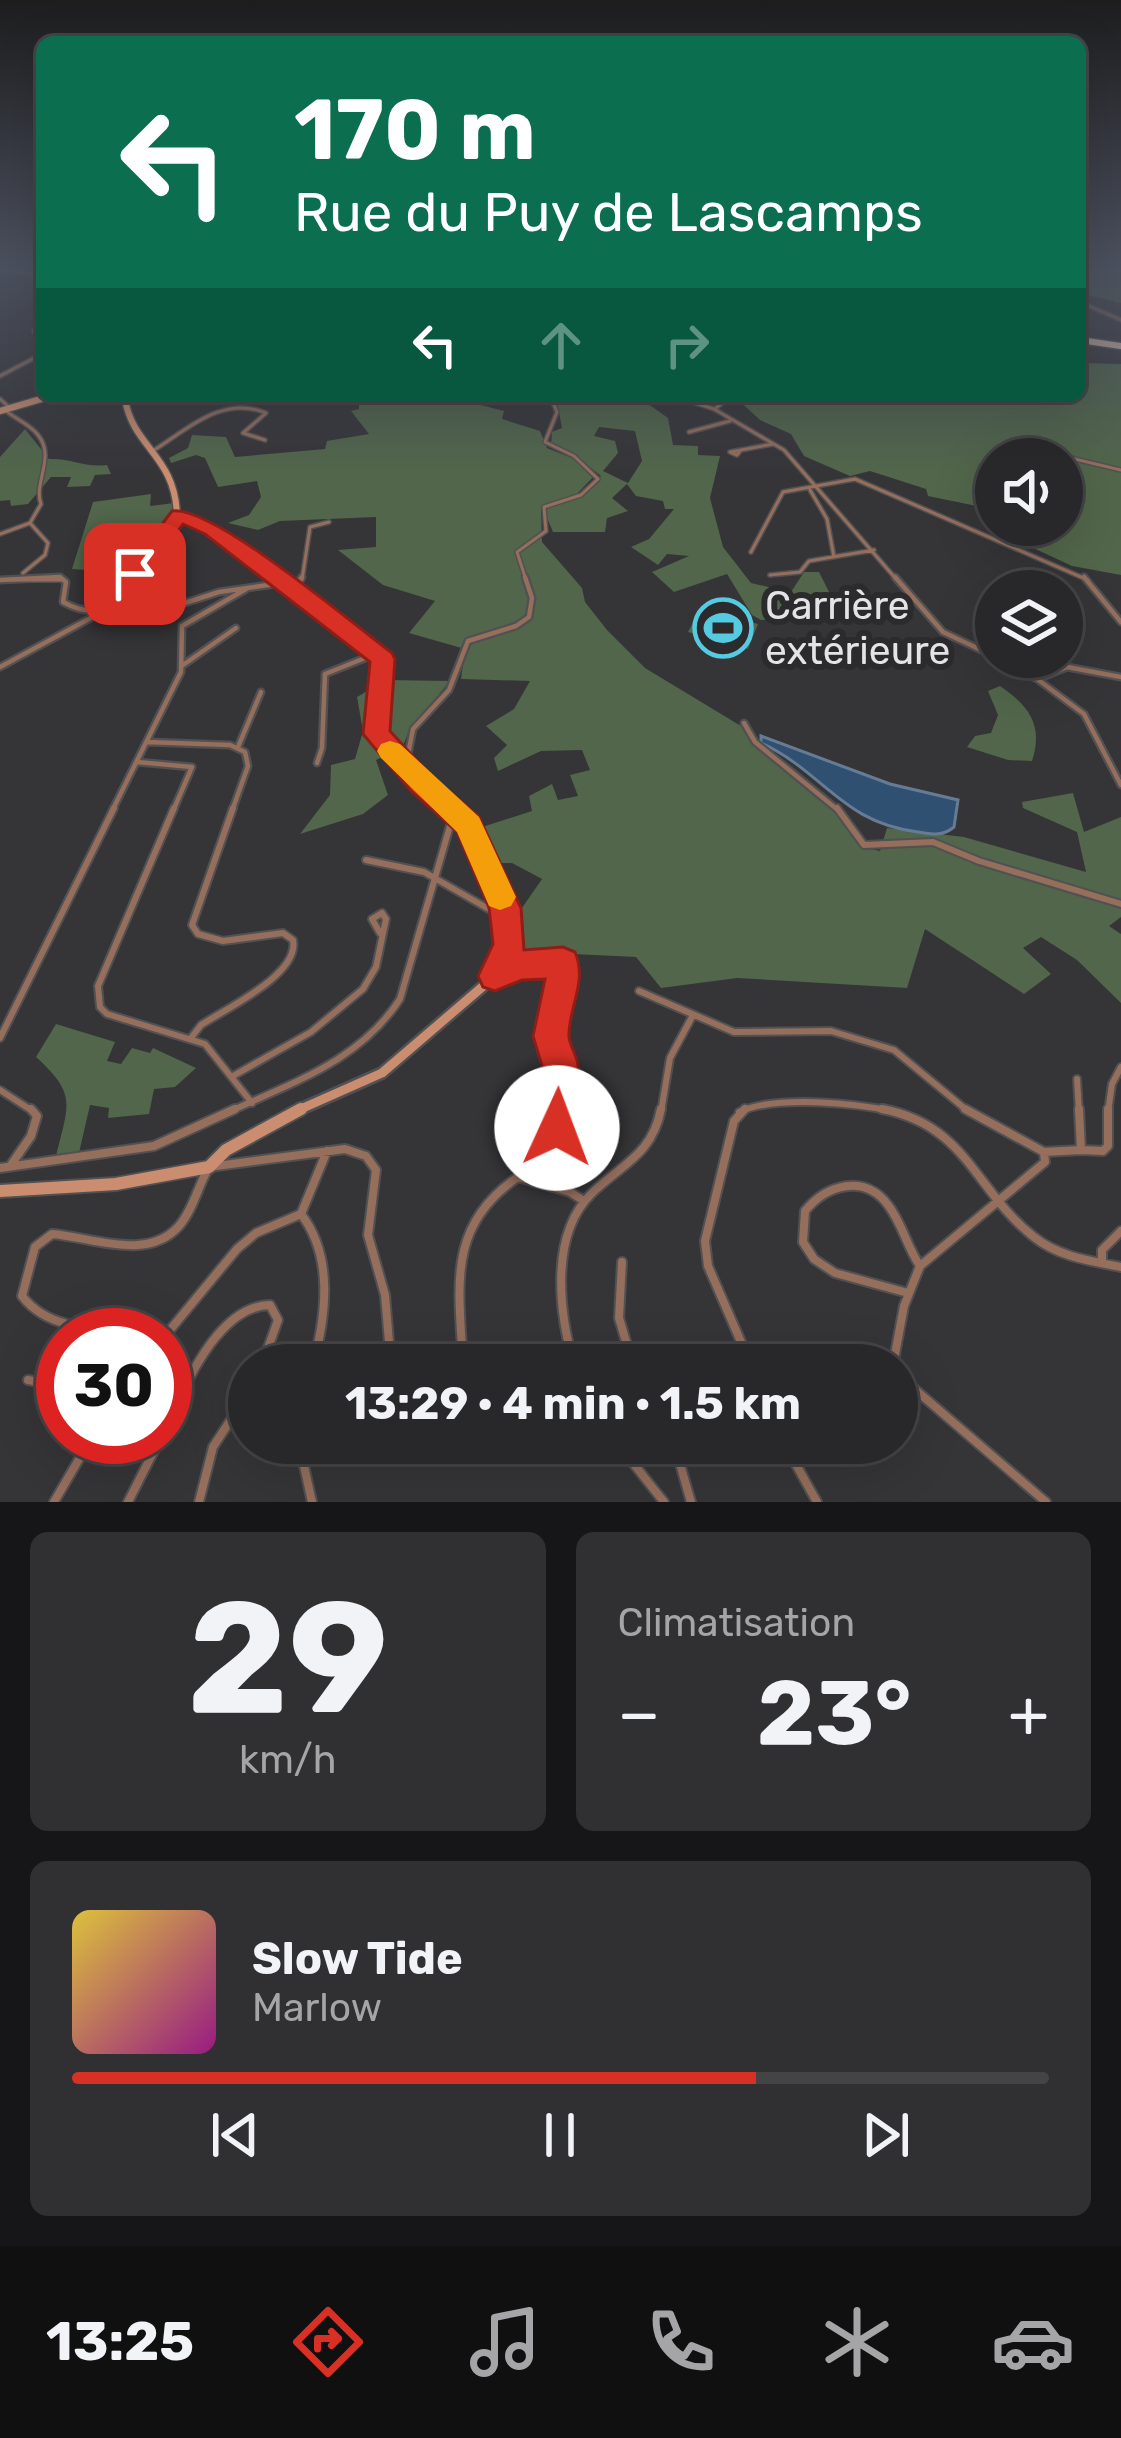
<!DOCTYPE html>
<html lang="fr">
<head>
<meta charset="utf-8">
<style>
  :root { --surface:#282729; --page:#302f31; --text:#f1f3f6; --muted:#a5a5a8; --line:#444446; --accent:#d93025 }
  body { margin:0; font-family:Rubik,sans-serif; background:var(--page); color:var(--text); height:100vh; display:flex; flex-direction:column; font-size:45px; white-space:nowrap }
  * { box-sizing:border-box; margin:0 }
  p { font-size:39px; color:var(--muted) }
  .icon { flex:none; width:66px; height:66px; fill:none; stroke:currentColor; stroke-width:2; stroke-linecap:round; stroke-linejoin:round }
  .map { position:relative; height:1502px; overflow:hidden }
  .panel { display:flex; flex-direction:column; gap:30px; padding:30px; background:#161517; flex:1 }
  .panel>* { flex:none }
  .top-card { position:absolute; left:36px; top:36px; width:1050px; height:366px; border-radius:18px; box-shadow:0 12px 48px #0002,0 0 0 3px var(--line); background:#0b6e4f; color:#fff; overflow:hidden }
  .fabs { position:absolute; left:975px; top:438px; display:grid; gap:24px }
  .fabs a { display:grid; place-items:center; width:108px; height:108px; border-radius:50%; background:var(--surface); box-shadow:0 12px 48px #0002,0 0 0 3px var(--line); font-size:60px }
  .speed { position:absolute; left:36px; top:1308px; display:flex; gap:24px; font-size:60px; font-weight:700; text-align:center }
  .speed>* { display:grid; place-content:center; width:156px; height:156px; border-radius:50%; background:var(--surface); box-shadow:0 12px 48px #0002,0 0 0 3px var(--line); line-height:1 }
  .speed .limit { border:18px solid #d22; background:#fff; color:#111 }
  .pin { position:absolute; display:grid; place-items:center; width:102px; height:102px; color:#fff; margin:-51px; border-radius:24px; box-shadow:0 6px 18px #0006 }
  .me { position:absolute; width:132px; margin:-66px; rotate:2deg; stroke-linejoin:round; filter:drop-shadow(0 0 9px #0008) }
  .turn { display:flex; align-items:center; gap:42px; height:252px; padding:0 60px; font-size:54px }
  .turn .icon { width:156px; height:156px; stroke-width:2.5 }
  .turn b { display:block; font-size:84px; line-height:102px }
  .lanes { display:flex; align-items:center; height:114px; padding:0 60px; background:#0003; justify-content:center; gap:60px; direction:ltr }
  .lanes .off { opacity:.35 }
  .big { font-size:90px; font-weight:700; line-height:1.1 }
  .panel .tile { flex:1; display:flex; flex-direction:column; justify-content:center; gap:18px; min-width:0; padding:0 42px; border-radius:18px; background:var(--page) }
  .panel .dial { align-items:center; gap:0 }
  .dial b { font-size:156px; line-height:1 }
  .song { display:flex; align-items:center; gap:36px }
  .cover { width:144px; height:144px; border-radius:18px; background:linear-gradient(135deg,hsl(50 70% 55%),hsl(310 70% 35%)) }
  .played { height:12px; border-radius:6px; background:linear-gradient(90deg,var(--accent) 70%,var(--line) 70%) }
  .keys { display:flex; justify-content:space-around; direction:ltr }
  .heat { display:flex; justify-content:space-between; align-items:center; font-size:66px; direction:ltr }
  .panel .tiles { flex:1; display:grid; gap:30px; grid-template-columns:1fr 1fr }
  .tile:last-child { grid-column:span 2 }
  .trip { position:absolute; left:228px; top:1344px; width:690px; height:120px; border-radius:60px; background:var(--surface); box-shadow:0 12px 48px #0002,0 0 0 3px var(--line); font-weight:700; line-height:120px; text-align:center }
  .dock { display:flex; height:192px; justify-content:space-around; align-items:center; background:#101010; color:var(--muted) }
  .dock .icon { width:84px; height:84px }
  .dock .current { color:var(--accent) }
  .dock b { font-size:54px; color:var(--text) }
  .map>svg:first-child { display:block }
  .green { fill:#51664a; fill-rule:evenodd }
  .water { fill:#305071; stroke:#667c94; stroke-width:3 }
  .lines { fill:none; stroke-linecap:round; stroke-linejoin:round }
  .street-far3-casing { stroke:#515053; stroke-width:6 }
  .street-far2-casing { stroke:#515053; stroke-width:9 }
  .street-far1-casing { stroke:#515053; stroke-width:10 }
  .street-casing { stroke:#515053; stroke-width:12 }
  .secondary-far4-casing { stroke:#515053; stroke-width:8 }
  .secondary-far3-casing { stroke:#515053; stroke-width:9 }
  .secondary-far2-casing { stroke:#515053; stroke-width:12 }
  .secondary-far1-casing { stroke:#515053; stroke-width:14 }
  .secondary-casing { stroke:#515053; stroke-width:16 }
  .highway-casing { stroke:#515053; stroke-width:9 }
  .street-far3 { stroke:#956e5c; stroke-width:3 }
  .street-far2 { stroke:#956e5c; stroke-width:4.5 }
  .street-far1 { stroke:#956e5c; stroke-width:6 }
  .street { stroke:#956e5c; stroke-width:8 }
  .secondary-far4 { stroke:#cb8d70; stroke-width:4.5 }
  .secondary-far3 { stroke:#cb8d70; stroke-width:6 }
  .secondary-far2 { stroke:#cb8d70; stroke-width:8 }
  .secondary-far1 { stroke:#cb8d70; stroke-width:9 }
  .secondary { stroke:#cb8d70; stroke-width:12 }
  .highway { stroke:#f3ccba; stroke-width:6 }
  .route { fill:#d93025; stroke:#8d1f18; stroke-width:3 }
  .slow { fill:#f59e0b }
  .labels { text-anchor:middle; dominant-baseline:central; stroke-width:12; stroke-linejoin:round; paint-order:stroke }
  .poi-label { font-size:39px; fill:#e4e3e5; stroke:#2b2a2d; text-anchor:start }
</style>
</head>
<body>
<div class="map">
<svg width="1121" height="1502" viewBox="0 0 1121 1502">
  <rect width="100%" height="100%" fill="#353437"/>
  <path class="green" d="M 1080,264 L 1121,264 L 1121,303 L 1080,293 L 1080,285 L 1088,283 L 1080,283 Z
    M 1080,363 L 1121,364 L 1121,575 L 1072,566 L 1029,546 L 1047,525 L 1062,525 L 1062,459 L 996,459 L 996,510 L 928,496 L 926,489 L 870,471 L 850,476 L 804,456 L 791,434 L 760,420 L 734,396 L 1080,396 Z
    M 359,396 L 465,396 L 469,402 L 504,411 L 502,419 L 540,431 L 547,448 L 572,458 L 595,475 L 577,494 L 541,506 L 542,542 L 582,588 L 585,602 L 607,630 L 645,668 L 741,726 L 767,755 L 835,806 L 851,835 L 866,848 L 880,851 L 887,828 L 964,837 L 1086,872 L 1077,832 L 1023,808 L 1022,802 L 1073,793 L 1084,832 L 1121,817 L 1121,917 L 1109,926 L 1121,934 L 1121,1003 L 1077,960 L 1041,937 L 1023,948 L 1051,974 L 1024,994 L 925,929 L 907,988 L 737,978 L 661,988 L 636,957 L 509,951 L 515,918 L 542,879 L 512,863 L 490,863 L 476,829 L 532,811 L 529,796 L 552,784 L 558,800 L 578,796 L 570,775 L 590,770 L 582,750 L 541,751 L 498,771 L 494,758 L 507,745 L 486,726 L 514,709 L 530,681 L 461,679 L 465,649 L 409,633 L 435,601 L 383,585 L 338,550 L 376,547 L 376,517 L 280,521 L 258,530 L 228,523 L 249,515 L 261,497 L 257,481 L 218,487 L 205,458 L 196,455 L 171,463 L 169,458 L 188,448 L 192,435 L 226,437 L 235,457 L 325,449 L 327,441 L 369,434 L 351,411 L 359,409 Z
    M 548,396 L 637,396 L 668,418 L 673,445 L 698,446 L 698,455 L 720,456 L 710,498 L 723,547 L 751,583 L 791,592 L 804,572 L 819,572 L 839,612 L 761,620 L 752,615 L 727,574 L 674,592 L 652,572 L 689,556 L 667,554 L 658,565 L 631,547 L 649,539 L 674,509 L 665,509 L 663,501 L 636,496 L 627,484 L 612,498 L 628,511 L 607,518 L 605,532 L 553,532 L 545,513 L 548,508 L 583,496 L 601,476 L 572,453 L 551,445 L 552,432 L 562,428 L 557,402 ZM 599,427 L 635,431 L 642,461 L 628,483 L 603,471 L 618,453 L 615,441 L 594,436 Z
    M 25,429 L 49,459 C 71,458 85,468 107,465 L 111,474 L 95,475 L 90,486 L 67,487 L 71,477 L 51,477 L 28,504 L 11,506 L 10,500 L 0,501 L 0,457 Z
    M 151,494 L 150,506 L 174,503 L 165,529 L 139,528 L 132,544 L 122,545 L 100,571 L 72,569 L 93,502 Z
    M 700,609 L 758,624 L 748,649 L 688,632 Z
    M 386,680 L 450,681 L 410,729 L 402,748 L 376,760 L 388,795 L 363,814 L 300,834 L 330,795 L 331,765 L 355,759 L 363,731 L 357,697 Z
    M 1000,686 C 1028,705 1044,725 1032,761 L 1008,760 L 967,747 L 975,736 L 991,733 L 998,715 L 988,691 Z
    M 56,1024 L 115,1042 L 107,1061 L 121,1064 L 132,1048 L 150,1053 L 153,1048 L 196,1068 L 175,1087 L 154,1089 L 149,1114 L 108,1118 L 109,1108 L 90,1105 L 79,1153 L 56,1156 C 68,1105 78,1095 36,1057 Z"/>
  <path class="water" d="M 761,736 L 890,784 L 958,800 L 954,827 C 942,837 932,834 918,832 C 842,823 824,772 761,743 Z"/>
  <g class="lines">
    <defs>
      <path id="street-far3" d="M 0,269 L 42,276
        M 33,278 L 42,293
        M 1080,302 L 1121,320
        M 42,322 L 34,331 L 42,344
        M 0,376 L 42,354
        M 674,396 L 714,409 L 784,450 L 897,580
        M 715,396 L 722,403 L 716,408
        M 0,399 L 10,408
        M 5,410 C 15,419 30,424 38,435 C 56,457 33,483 41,504 L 30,523
        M 689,432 L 730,421
        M 154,450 C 189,428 223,395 266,413 L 243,433 L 265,440
        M 740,451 L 737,455 L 730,452 L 773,444
        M 1058,455 L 1121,470
        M 810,490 L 827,519 L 834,557
        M 0,534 L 30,523 L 48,543 L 45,555 L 23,573
        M 751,552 L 783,492 L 855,479 L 1088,580
        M 770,575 L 800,572 L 809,561 L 874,550
        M 4,580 L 63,580
        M 134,580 L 176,517
        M 302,580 L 310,527 L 329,522
        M 526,580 L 517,552 L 546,531 L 544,507 L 581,495 L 598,479 L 574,456 L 545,442 L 557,412 L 552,400 L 542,396"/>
      <path id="street-far2" d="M 895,577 L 943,632 L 996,657
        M 1084,577 L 1121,622
        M 0,580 L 60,577 L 66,582 L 63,602 C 83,613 99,614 119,602
        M 292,590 L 302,577
        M 119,602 L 163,610 L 219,592 L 282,583
        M 119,602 L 136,577
        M 996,657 L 1037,679 L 1084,714 L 1121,785
        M 183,665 L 236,628
        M 0,667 L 100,613
        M 1037,679 L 1067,667 L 1121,677
        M 744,723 L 755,742 L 839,811
        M 147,742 L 230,745 L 245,752 L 248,766 L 232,811
        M 238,747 L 261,692
        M 137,762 L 192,767 L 173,811
        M 317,763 L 322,748 L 325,674 L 375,654
        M 406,765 L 413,729 L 449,690 L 468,641 L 516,626 L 529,617 L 532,598 L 525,577
        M 112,811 L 181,672 L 182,626 L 246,589"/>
      <path id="street-far1" d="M 174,808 L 98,986 L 100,1007 L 107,1014 L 205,1044 L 252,1103
        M 837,808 L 864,845 L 933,842 L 979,861 L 1121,904
        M 366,860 L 424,872 L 501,916
        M 500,974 L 541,961 L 564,965 L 551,1036 L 560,1066 L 559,1112
        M 639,991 L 734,1032 L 831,1031 L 894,1050 L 969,1112
        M 0,1038 L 114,808
        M 191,1038 L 201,1025 C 227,1008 300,974 293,940 L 283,933 L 223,941 L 198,934 L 192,925 L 233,808
        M 233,1076 L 311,1032 L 363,989 L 376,967 L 386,919 L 382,913 L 372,919 L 380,933
        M 1077,1079 L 1079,1112
        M 0,1090 L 34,1112
        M 229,1112 C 293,1082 360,1061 400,999 L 454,812
        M 661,1112 L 670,1058 L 693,1015
        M 739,1112 C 776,1095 856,1103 896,1112
        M 1108,1112 L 1112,1084 L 1121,1067"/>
      <path id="street" d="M 745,1109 L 734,1121 L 705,1241 L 708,1266 L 751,1365
        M 882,1109 C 967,1125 975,1191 1034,1237 C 1059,1257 1091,1261 1121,1267
        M 965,1109 L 1044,1152 L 1081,1150 L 1079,1109
        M 1081,1150 L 1103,1151 L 1108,1146 L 1108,1109
        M 11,1165 L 31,1136 L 37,1116 L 31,1109
        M 0,1168 L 154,1146 L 235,1109
        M 545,1184 L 559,1109
        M 301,1214 C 334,1257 326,1316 313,1365
        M 622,1262 L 619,1318 L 633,1365
        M 1102,1263 L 1102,1250 L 1121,1231
        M 908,1293 L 835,1273 L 814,1259 L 803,1242 L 805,1211 C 827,1184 865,1174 888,1205 C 902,1223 907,1247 920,1266
        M 169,1331 C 119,1323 57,1341 22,1296 L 35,1247 L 52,1234 C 92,1237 147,1262 179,1226 C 193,1210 198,1186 209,1167 L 345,1149 L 366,1156 L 376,1170 L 368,1235 L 385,1295 L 391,1365
        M 165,1336 L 237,1249 L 256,1233 L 301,1214 L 327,1151
        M 463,1365 C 459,1287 446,1226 518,1177 L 570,1192 L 584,1201
        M 574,1365 C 559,1313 549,1235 592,1193 C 622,1164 652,1155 661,1109
        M 893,1365 L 904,1306 L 920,1266 L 1045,1162 L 1044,1152
        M 897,1374 L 1046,1502
        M 28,1380 L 63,1387
        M 165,1428 C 185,1387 217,1306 270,1305 L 278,1320 L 262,1365
        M 299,1443 L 312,1502
        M 491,1443 C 532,1457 568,1472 606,1443
        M 617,1443 L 664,1502
        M 674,1443 L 691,1502
        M 784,1443 L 817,1502
        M 54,1502 L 92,1437
        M 128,1502 L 161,1437
        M 199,1502 L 213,1447 L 249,1392"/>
      <path id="secondary-far4" d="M 124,396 L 125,402
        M 30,402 L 52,396"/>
      <path id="secondary-far3" d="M 125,399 C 133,448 175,455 177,515 L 213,530 L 279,580
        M 0,411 L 41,399"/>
      <path id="secondary-far2" d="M 275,577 L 383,659 L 376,733 L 453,811"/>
      <path id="secondary-far1" d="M 294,1112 L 382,1073 L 495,976 C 524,929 488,842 450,808"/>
      <path id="secondary" d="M 0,1191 L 116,1184 L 209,1167 L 226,1150 L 301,1109"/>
      <path id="highway" d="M 1080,340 L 1121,346"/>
    </defs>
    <use href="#street-far3" class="street-far3-casing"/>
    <use href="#street-far2" class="street-far2-casing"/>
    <use href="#street-far1" class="street-far1-casing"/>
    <use href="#street" class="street-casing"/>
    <use href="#secondary-far4" class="secondary-far4-casing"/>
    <use href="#secondary-far3" class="secondary-far3-casing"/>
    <use href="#secondary-far2" class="secondary-far2-casing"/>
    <use href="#secondary-far1" class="secondary-far1-casing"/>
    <use href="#secondary" class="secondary-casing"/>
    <use href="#highway" class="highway-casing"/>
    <use href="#street-far3" class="street-far3"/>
    <use href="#street-far2" class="street-far2"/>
    <use href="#street-far1" class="street-far1"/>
    <use href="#street" class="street"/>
    <use href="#secondary-far4" class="secondary-far4"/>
    <use href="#secondary-far3" class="secondary-far3"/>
    <use href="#secondary-far2" class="secondary-far2"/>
    <use href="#secondary-far1" class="secondary-far1"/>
    <use href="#secondary" class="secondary"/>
    <use href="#highway" class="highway"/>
  </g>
  <linearGradient id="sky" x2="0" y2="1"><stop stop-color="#1d1d1e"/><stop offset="0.56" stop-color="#4b505e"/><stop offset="1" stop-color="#4b505e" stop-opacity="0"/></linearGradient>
  <rect width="1121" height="475" fill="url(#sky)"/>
  <path class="route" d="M 172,511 C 213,505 353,624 392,653 L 395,659 L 390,731 L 431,776 L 479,817 L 521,908 L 524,950 L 563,947 L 575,952 C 588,982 568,1008 569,1037 C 570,1046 577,1056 578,1065 C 582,1087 579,1121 571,1141 L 557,1147 L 544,1141 L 538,1128 L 542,1066 L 533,1036 L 545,979 L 522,980 L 495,991 L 483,987 L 478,976 L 493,944 L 489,908 L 457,832 L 411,791 L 363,734 L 370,662 L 205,534 L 183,524 L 143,579 L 127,579 L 124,574 Z"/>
  <path class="slow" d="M 390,741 L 400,744 L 479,817 L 516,897 L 511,906 L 500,910 L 489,906 L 457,832 L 381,758 L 377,751 L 381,744 Z"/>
  <defs>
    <symbol id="stadium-ring" viewBox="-11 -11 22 22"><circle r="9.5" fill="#2b2a2d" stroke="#55cae0" stroke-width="1.5"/><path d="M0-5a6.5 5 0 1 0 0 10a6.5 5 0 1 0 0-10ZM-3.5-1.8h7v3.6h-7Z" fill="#55cae0"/></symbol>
  </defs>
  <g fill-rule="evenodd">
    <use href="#stadium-ring" x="690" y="595" width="66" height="66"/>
  </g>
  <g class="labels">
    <g class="poi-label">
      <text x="765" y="606">Carrière<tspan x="765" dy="45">extérieure</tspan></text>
    </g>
  </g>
</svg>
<div class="fabs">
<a><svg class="icon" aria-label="sound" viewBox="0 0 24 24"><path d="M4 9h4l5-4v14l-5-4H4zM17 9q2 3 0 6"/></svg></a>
<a><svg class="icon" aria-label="layers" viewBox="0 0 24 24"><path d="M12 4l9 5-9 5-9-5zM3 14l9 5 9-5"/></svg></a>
</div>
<div class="speed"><div class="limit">30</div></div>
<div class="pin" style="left:135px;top:574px;background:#d93025"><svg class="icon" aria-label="arrive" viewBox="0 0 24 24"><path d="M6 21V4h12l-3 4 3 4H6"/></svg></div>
<svg class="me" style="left:557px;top:1128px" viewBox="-20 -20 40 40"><circle r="19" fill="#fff"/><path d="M0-13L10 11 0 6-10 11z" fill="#d93025"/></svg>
<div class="trip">13:29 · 4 min · 1.5 km</div>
<div class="top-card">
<div class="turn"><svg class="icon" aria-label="left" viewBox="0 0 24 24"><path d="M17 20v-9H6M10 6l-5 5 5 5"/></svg><div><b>170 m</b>Rue du Puy de Lascamps</div></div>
<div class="lanes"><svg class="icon" aria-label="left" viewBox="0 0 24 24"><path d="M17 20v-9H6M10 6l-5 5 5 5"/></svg><svg class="icon off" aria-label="ahead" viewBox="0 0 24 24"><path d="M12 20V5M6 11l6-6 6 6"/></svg><svg class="icon off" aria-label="right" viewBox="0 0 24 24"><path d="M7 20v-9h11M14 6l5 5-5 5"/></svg></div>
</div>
</div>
<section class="panel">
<div class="tiles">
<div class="tile dial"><b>29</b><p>km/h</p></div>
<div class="tile"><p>Climatisation</p>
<div class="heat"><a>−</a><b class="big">23°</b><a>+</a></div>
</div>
<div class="tile">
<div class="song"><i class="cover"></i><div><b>Slow Tide</b><p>Marlow</p></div></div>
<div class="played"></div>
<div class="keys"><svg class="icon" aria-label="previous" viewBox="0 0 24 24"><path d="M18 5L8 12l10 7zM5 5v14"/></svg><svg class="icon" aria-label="pause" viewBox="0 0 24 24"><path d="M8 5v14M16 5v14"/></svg><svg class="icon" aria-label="next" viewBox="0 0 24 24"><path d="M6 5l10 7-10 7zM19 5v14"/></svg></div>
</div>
</div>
</section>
<nav class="dock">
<b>13:25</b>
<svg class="icon current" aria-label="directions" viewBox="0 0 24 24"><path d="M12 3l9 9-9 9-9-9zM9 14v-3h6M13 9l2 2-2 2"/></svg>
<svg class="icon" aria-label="music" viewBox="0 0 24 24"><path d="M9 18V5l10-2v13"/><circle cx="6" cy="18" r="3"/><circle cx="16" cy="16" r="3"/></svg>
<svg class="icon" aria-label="phone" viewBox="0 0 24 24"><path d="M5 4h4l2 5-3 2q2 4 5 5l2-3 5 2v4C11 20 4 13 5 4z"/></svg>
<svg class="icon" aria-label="climate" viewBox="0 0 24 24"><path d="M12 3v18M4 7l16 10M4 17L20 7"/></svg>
<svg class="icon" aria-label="car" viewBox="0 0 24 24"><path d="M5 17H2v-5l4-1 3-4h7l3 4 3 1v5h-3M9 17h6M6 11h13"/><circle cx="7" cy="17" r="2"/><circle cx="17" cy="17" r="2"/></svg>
</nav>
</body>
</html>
